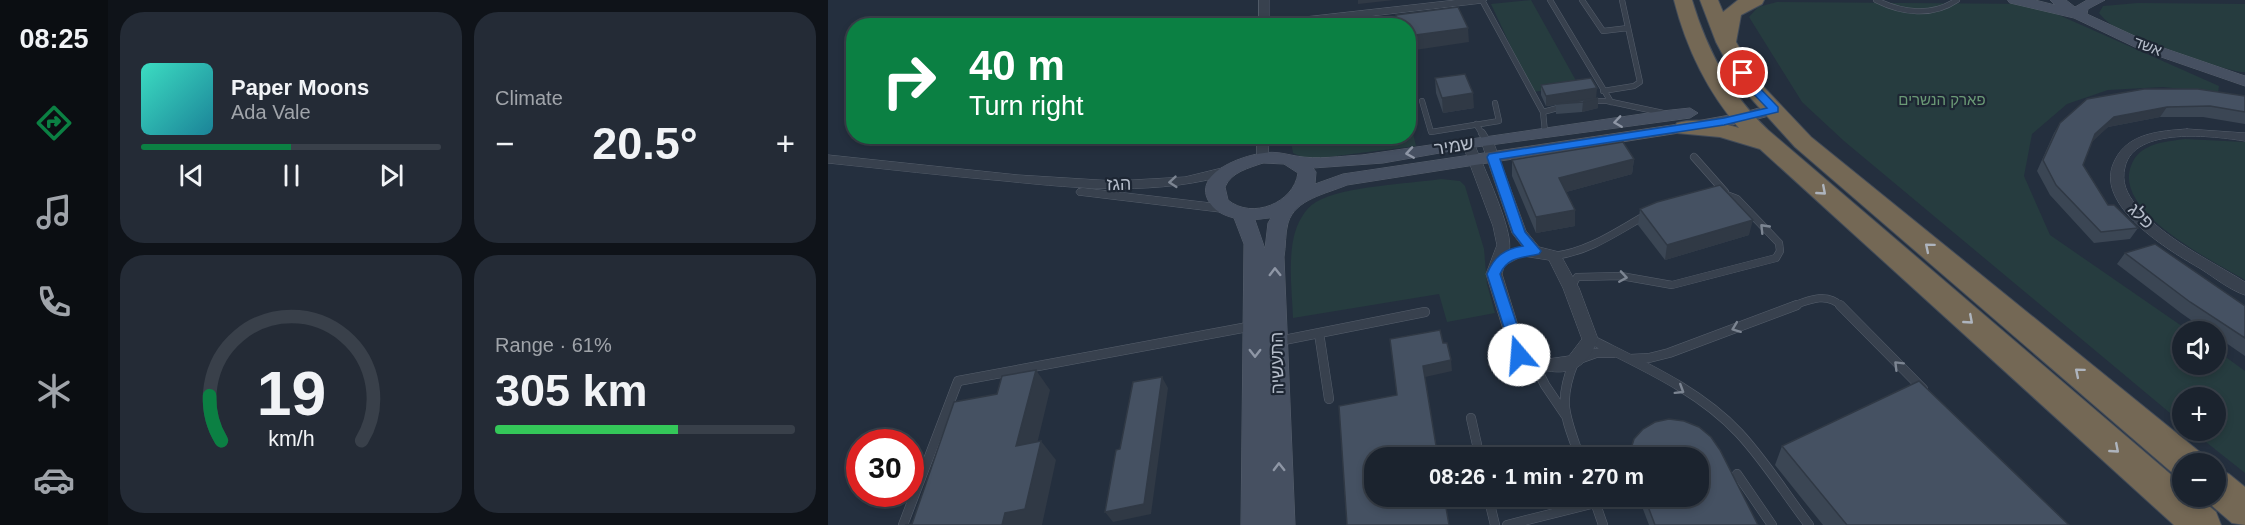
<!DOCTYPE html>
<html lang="en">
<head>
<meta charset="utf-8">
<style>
  :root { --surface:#1b232e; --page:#242b36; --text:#f1f3f6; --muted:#a0a4aa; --line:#39404a; --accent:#0b8043 }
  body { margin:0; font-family:Helvetica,Heebo,sans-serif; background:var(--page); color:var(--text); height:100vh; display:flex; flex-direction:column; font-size:22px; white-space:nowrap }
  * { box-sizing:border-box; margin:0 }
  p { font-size:20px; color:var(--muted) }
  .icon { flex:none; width:33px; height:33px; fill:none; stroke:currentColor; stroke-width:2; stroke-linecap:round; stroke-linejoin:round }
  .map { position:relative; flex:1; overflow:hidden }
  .side { display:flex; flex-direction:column; gap:12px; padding:12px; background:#0f1319; width:720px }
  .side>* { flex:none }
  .guide { position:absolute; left:18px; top:18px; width:570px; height:126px; border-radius:24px; box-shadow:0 3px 9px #0003,0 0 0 2px var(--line); background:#0b8043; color:#fff; overflow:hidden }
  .fabs { position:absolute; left:1344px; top:321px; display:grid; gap:12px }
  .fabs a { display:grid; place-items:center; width:54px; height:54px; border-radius:50%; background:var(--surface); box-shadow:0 3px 9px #0003,0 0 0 2px var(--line); font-size:30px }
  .speed { position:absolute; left:18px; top:429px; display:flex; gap:12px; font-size:30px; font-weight:700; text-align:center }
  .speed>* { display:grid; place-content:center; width:78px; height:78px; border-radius:50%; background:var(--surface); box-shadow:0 3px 9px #0003,0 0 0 2px var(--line); line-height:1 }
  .speed .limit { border:9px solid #d22; background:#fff; color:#111 }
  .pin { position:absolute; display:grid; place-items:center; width:51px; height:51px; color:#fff; margin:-26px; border:3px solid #fff; border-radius:50%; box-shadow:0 2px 6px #0007 }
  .me { position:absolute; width:66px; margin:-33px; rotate:342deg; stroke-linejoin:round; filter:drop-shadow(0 0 4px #0008) }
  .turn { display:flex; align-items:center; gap:21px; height:126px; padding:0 24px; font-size:27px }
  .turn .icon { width:78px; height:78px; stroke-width:2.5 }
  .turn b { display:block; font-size:42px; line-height:51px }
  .big { font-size:45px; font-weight:800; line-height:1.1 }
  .side .card { flex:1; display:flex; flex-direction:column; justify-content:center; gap:9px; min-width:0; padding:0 21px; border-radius:24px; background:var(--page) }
  .side .dial { align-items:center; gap:0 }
  .dial svg { height:156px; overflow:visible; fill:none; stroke:var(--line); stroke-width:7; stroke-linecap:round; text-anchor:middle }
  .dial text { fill:var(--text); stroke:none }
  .song { display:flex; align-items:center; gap:18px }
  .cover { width:72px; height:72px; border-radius:9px; background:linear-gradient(135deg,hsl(170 70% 55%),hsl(190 70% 35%)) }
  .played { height:6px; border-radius:3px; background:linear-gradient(90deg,var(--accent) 50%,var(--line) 50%) }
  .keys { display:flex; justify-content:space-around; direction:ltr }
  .heat { display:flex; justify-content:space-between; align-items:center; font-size:33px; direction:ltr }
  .charge { height:9px; border-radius:4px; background:linear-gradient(90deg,#34c759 61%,var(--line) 0) }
  .side .tiles { flex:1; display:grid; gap:12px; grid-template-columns:repeat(2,1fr) }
  .trip { position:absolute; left:536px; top:447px; width:345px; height:60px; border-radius:24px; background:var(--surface); box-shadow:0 3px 9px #0003,0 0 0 2px var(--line); font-weight:800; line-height:60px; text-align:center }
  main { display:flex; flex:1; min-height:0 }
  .tab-bar { display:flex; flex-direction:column; width:108px; justify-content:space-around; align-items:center; background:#0b0e12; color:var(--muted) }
  .tab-bar .icon { width:42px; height:42px }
  .tab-bar .current { color:var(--accent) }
  .tab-bar b { font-size:27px; color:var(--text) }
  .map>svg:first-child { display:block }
  .green { fill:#263c3f }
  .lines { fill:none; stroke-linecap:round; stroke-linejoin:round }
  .lane-far2-casing { stroke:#565f6c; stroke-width:6 }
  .lane-far1-casing { stroke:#565f6c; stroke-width:8 }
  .lane-casing { stroke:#565f6c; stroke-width:10 }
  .street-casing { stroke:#565f6c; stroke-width:1 }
  .secondary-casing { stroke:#565f6c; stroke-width:1 }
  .highway-casing { stroke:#434c59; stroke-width:2 }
  .lane-far2 { stroke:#38414e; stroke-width:5 }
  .lane-far1 { stroke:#38414e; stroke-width:7 }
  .lane { stroke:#38414e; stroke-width:9 }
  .street { fill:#38414e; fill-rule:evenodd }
  .secondary { fill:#465061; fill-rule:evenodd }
  .highway { fill:#746855; fill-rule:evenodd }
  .wall { fill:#3b4654 }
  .shaded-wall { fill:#303945 }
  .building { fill:#455162; stroke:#303945; stroke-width:1.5 }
  .oneway { stroke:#8e96a5 }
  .oneway2 { stroke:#7c8592 }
  .oneway3 { stroke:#aeb4bd }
  .route { fill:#1a73e8; stroke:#114b97; stroke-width:1.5 }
  .labels { text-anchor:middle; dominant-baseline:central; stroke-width:4.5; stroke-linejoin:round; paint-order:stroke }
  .far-street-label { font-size:15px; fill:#b4bcc9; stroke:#1d2633 }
  .far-park-label { font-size:15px; fill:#6b9a76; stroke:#1d2633 }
  .street-label { font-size:18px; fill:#b4bcc9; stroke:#1d2633 }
</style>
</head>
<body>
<main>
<nav class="tab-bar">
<b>08:25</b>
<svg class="icon current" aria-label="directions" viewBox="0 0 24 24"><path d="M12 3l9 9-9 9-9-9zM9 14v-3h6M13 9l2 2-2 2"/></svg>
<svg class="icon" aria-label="music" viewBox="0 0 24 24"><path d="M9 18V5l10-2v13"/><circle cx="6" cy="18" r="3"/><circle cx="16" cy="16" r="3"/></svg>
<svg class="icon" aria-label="phone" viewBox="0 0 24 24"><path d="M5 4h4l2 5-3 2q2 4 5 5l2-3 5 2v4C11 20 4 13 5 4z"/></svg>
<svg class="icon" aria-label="climate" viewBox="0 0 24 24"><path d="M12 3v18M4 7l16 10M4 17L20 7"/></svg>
<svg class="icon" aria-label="car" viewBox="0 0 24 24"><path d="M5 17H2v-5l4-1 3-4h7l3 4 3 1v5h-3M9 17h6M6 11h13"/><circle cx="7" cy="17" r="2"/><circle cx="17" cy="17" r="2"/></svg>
</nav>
<section class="side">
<div class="tiles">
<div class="card">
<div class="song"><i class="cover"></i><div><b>Paper Moons</b><p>Ada Vale</p></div></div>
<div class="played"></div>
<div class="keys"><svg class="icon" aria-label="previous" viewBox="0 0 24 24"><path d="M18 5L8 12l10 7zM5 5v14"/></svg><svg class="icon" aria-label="pause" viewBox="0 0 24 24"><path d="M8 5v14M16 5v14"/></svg><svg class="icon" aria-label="next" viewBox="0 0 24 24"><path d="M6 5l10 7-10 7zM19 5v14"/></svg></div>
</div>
<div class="card"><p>Climate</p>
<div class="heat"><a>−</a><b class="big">20.5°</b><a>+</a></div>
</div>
<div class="card dial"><svg viewBox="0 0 100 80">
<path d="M14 69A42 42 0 1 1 86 69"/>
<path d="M14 69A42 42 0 0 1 8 46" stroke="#0b8043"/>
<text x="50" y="56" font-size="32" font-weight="700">19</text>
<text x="50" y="72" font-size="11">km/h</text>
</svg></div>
<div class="card"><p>Range · 61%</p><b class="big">305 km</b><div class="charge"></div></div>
</div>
</section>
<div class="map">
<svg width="1417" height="525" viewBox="0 0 1417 525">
  <rect width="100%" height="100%" fill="#242f3e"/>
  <path class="green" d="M 703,0 L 751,86 L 704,92 L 663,4 Z
    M 949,2 L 1206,4 L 1391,86 L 1390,93 L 1335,87 L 1280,90 L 1239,104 L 1204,134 L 1196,176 L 1222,235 L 1361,331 L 1354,332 L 1354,364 L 1388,364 L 1388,350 L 1417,371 L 1417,473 L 1364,431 L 1388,430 L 1388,398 L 1354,398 L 1354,423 L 1016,141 L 974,102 L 921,17 L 930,7 Z
    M 1310,3 L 1417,4 L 1417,72 C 1403,74 1300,35 1284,25 C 1279,22 1275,18 1271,13 L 1275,6 Z
    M 581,116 L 588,146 L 492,158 L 476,158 L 465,153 L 462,137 L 580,136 Z
    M 1357,139 L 1417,142 L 1417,280 C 1385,261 1285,212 1303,166 C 1311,143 1336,142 1357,139 Z
    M 613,179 L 632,181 L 637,186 L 656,249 L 659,284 L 667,313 L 619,322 L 611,294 L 465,318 C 464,292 460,262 466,236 C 469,224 476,209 488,202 C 516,186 580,184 613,179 Z"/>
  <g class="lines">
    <defs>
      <path id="lane-far2" d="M 654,0 L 715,112
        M 722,0 L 783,102
        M 754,0 L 775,31 L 800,28
        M 1048,0 C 1074,13 1104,17 1129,0
        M 775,91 L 806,86 L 812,82 L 794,0
        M 594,101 L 603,132 L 671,121 L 667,103
        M 761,101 L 779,101 L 840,114
        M 648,124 L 655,135
        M 717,132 L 715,112 L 737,106"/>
      <path id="lane-far1" d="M 654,133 L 659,141
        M 866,157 L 897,192
        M 726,256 C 760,252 788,232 818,215
        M 743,288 L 749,277 L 793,276 L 844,285 L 948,258 L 952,251 L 951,243 L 909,199 L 896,194
        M 965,306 C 981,300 999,292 1013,306"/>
      <path id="lane" d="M 1012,305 L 1095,389
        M 491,333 L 501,399
        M 762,339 C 813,365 871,390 911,433 C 937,461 958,495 981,525
        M 451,341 L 597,312
        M 754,358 L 768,353 L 786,353
        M 802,359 L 821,358 L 841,353 L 969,305
        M 746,362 C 729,404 738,417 752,458
        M 706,363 L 717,385 L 738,416
        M 643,418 L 652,458
        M 909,474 L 944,525
        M 660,496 L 667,525
        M 765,496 L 775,525
        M 75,525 L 130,381 L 425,326
        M 679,525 L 767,503"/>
      <path id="street" d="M 431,0 L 441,0 L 441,21 L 628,0 L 659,0 L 654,3 L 458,26 L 431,26 Z
        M 1359,129 L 1417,133 L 1417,141 C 1386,136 1306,126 1297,167 C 1293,182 1299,194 1308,205 C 1336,239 1380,259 1417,282 L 1417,295 C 1402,290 1387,278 1373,269 C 1342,251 1263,205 1287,160 C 1300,133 1332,131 1359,129 Z
        M 429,136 L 441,136 L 440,161 L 430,161 L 429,158 Z
        M 659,137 L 665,141 L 698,231 L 711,247 L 731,252 L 751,288 L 770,339 C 753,384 721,374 685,360 L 683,355 L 658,274 L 669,245 L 665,226 L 634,143 L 640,139 L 646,143 C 654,164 687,233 681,251 L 694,246 L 684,233 L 653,141 ZM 695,256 L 721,260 L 735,288 L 754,339 L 741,356 L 720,359 L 698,351 L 674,274 L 676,266 Z
        M 0,155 L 190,175 L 287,181 L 357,177 L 402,166 L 409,170 L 407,173 C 331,196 254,189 177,181 C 118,176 59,169 0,163 Z
        M 255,188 L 400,205 L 407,209 L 400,213 L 250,195 L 248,192 L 250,189 Z"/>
      <path id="secondary" d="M 1180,0 L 1207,0 L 1227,5 L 1222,0 L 1238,0 L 1247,7 L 1259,0 L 1277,0 L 1260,9 L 1259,14 L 1324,44 L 1417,76 L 1417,86 L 1313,50 L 1246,18 L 1182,3 Z
        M 946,104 L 954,109 L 952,113 L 915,123 L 519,185 C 498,194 467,199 460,223 C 457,233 458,246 456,257 L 467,525 L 413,525 L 416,244 L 406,218 C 395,215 386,211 380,200 C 366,172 416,155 436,153 C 447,151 457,154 468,156 C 489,160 513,156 534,155 L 834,111 L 862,108 L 870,113 L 862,118 L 640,148 L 555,163 L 485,168 L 488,172 L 487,184 L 515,174 L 857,123 L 913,113 ZM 435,163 L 456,164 L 470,173 C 466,203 424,220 400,200 L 397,187 C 403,172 421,168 435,163 ZM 443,218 L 440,223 L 437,249 L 427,220 Z"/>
      <path id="highway" d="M 846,0 L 864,0 C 879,50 902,94 940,130 L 1354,484 L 1354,496 L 1369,496 L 1388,512 L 1393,525 L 1346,525 L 932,149 L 892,137 L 849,133 L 845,128 L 849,123 C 868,118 892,122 911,128 C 879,91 858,47 846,0 Z
        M 872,0 L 890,0 L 895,12 L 910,0 L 936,0 L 934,4 L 913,15 L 908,42 L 931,82 L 983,137 L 1373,453 L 1378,464 L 1354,464 L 1354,478 L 1347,475 L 967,147 L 911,85 L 888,42 Z
        M 1388,469 L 1401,474 L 1417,487 L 1417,525 L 1404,523 L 1375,498 L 1388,496 Z"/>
    </defs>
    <use href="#lane-far2" class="lane-far2-casing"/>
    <use href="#lane-far1" class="lane-far1-casing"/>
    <use href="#lane" class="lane-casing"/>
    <use href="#street" class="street-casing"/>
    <use href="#secondary" class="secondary-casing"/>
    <use href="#highway" class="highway-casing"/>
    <use href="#lane-far2" class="lane-far2"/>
    <use href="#lane-far1" class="lane-far1"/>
    <use href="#lane" class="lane"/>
    <use href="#street" class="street"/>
    <use href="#secondary" class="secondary"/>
    <use href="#highway" class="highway"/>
  </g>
  <path class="wall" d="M 607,78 L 646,108 L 615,113 L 608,93 Z
    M 713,85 L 768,99 L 770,108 L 754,112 L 728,114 L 728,105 L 718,106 L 713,95 Z
    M 1417,96 L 1417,124 L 1375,117 L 1332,117 L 1280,127 L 1264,141 L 1255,165 L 1280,205 L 1310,228 L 1302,239 L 1266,243 L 1222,195 L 1209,171 L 1226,133 L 1232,123 Z
    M 806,159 L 804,174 L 738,192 L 747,226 L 708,233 L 684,176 L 684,160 Z
    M 812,209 L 921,235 L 837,260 L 810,225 Z
    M 1297,253 L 1417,306 L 1417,356 L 1388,336 L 1388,332 L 1380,332 L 1353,313 L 1289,264 Z
    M 841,419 L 856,421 L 871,427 L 883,437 L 892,450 L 930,525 L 821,525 L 810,496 L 870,496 L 870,458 L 801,458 L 806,439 L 815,429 L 827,422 Z
    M 954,446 L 1241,525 L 995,525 L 947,465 Z"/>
  <path class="shaded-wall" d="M 530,0 L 566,0 L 530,4 Z
    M 640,28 L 641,42 L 580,51 L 580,36 Z
    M 769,88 L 768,99 L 718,106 L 718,96 Z
    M 645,93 L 646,108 L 615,113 L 614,98 Z
    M 770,98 L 770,108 L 754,112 L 755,102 Z
    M 1339,107 L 1332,117 L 1280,127 L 1261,145 L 1267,134 L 1286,117 Z
    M 806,159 L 804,174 L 731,194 L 731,178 Z
    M 747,210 L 747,226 L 708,233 L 708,217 Z
    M 925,220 L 921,235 L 837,260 L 839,245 Z
    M 623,360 L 624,371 L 597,377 L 595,366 Z
    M 208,370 L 222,390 L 204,465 L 188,446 Z
    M 334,377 L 340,388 L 323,514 L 285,522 L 277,512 Z
    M 213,441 L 228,460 L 214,525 L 174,525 L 177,513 Z"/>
  <path class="building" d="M 630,7 L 640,28 L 580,36 L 580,26 L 571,26 L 568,15 Z
    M 637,74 L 645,93 L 614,98 L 607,78 Z
    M 763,78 L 769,88 L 718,96 L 713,85 Z
    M 1316,89 L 1370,89 L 1417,96 L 1417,112 L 1382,106 L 1339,107 L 1286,117 L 1267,134 L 1255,165 L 1280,205 L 1286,205 L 1310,228 L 1273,232 L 1228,185 L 1215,160 L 1232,123 L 1259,99 Z
    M 770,98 L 755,102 L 728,104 Z
    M 795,142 L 806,159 L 731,178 L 747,210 L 708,217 L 684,160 Z
    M 892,185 L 925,220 L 839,245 L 812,209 L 829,202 Z
    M 1327,244 L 1417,306 L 1417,338 L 1362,302 L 1297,253 Z
    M 612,330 L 615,343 L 619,343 L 623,360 L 595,366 L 610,458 L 546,458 L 546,496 L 616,496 L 621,525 L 519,525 L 511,406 L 569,395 L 562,339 Z
    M 208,370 L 188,446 L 213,441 L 197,509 L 177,513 L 174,525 L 77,525 L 84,524 L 126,402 L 169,394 L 174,376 Z
    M 334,377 L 316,504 L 277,512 L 288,450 L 292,449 L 305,382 Z
    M 1091,381 L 1241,525 L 1019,525 L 954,446 Z
    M 841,419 L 856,421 L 871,427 L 883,437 L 892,450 L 930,525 L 827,525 L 816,496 L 870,496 L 870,458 L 803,458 L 802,452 L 806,439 L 815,429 L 827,422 Z"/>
  <defs><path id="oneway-chevron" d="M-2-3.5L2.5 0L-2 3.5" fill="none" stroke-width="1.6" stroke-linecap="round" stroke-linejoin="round" transform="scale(1.5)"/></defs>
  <g class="oneway">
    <use href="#oneway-chevron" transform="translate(790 122) rotate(172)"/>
    <use href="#oneway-chevron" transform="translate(582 153) rotate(171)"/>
    <use href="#oneway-chevron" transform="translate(447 272) rotate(-91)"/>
    <use href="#oneway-chevron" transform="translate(427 353) rotate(90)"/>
    <use href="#oneway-chevron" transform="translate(451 467) rotate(-91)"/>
  </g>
  <g class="oneway2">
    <use href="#oneway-chevron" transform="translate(345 182) rotate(175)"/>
    <use href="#oneway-chevron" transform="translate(936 228) rotate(-134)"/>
    <use href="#oneway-chevron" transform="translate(795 277) rotate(9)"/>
    <use href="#oneway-chevron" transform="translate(908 328) rotate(159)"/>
    <use href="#oneway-chevron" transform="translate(1070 365) rotate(-135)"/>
    <use href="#oneway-chevron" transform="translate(852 390) rotate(32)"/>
  </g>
  <g class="oneway3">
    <use href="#oneway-chevron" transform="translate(994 191) rotate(41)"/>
    <use href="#oneway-chevron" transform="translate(1101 247) rotate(-140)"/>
    <use href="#oneway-chevron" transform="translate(1141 320) rotate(41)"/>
    <use href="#oneway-chevron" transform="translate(1251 372) rotate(-140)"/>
    <use href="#oneway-chevron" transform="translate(1287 449) rotate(41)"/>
  </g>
  <path class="route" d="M 915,70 L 919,71 L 927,83 L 950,107 L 950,112 L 896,125 L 672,159 L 697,232 L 713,251 L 711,254 C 695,258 680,256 672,274 L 699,355 L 697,359 L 686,359 L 659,274 C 666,257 676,249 695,246 L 685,233 L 659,157 L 661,154 L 896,118 L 939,108 L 919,87 L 910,73 Z"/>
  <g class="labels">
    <g class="far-street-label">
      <text transform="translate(1320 46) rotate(21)">אשד</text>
    </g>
    <g class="far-park-label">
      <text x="1114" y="99">פארק הנשרים</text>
    </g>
    <g class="street-label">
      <text transform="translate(626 146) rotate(-9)">שמיר</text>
      <text transform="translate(291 184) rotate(-1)">הגז</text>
      <text transform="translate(1313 216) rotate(45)">פלג</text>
      <text transform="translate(449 363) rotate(-91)">התעשיה</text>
    </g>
  </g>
</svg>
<div class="fabs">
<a><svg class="icon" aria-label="sound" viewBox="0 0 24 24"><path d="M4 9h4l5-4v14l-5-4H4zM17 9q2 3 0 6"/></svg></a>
<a>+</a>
<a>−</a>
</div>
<div class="speed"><div class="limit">30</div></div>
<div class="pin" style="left:915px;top:73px;background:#d93025"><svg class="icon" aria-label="arrive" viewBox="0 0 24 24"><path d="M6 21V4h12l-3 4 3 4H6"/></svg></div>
<svg class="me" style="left:691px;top:355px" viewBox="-20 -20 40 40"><circle r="19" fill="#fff"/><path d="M0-13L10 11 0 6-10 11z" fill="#1a73e8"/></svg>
<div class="trip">08:26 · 1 min · 270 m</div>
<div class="guide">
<div class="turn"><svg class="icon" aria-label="right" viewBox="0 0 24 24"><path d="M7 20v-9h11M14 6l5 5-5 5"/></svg><div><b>40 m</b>Turn right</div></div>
</div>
</div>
</main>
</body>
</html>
